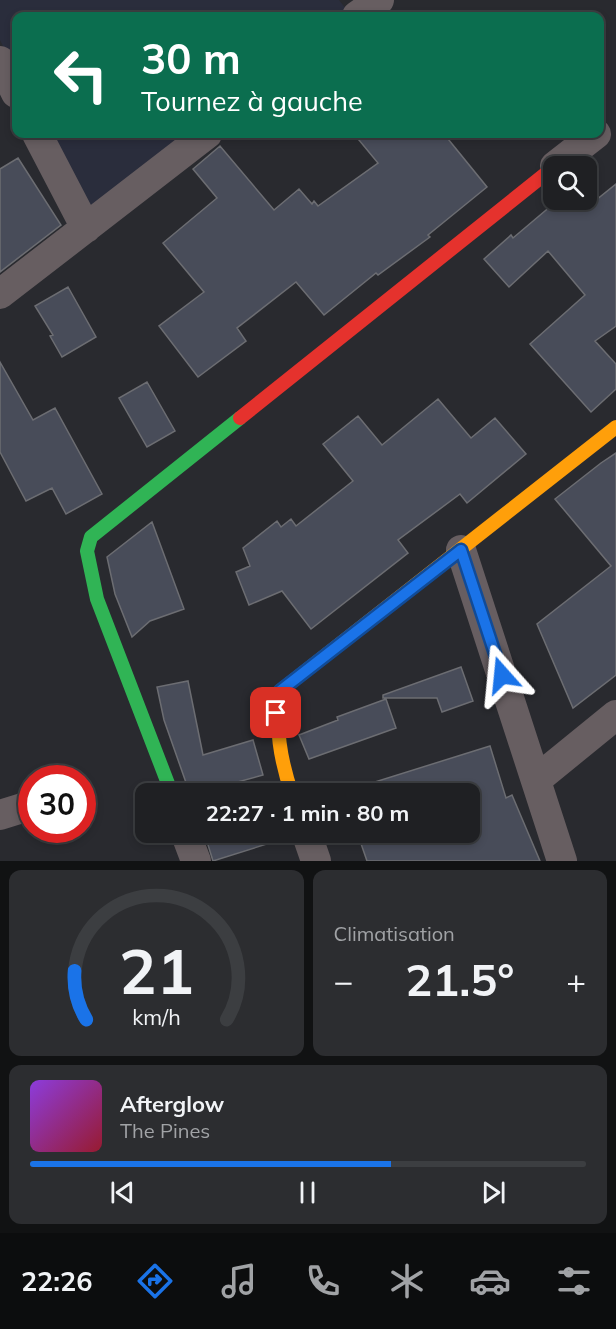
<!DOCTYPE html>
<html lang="fr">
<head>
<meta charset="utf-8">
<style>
  :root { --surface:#1f2023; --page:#2c2d30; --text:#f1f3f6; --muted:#a1a3a6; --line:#3c3e41; --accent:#1a73e8 }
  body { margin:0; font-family:Mulish,sans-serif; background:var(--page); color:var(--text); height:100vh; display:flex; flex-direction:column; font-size:22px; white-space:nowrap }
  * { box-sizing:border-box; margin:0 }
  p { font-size:20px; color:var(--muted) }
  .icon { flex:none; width:33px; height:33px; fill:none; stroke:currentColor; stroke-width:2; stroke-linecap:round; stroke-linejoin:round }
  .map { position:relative; height:861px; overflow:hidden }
  .drawer { display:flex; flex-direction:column; gap:9px; padding:9px; background:#111213; flex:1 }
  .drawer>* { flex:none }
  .top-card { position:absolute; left:12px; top:12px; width:592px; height:126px; border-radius:12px; box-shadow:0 3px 9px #0003,0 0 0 2px var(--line); background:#0b6e4f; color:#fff; overflow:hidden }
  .buttons { position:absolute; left:543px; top:156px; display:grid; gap:12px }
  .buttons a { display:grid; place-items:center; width:54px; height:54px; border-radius:12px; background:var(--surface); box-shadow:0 3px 9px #0003,0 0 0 2px var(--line); font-size:30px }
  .speed { position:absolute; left:18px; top:765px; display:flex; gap:12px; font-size:30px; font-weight:700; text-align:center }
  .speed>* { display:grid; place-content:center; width:78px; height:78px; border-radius:50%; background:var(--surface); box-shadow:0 3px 9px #0003,0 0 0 2px var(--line); line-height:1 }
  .speed .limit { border:9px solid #d22; background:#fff; color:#111 }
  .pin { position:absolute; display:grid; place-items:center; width:51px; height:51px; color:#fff; margin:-26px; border-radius:12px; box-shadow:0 3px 9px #0006 }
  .me { position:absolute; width:66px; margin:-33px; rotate:342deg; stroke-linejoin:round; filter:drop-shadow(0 0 4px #0008) }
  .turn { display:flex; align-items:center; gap:21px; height:126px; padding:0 30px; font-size:27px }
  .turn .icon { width:78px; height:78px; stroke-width:2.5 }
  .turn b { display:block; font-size:42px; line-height:51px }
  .big { font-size:45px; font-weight:700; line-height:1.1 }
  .drawer .tile { flex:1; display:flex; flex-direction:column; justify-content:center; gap:9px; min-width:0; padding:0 21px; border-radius:12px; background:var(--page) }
  .drawer .dial { align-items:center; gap:0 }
  .dial svg { height:156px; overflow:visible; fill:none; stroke:var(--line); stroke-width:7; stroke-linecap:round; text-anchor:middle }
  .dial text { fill:var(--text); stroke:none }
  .song { display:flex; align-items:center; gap:18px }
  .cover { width:72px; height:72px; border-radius:9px; background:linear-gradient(135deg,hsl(270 70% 55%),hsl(350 70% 35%)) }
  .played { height:6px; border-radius:3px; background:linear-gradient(90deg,var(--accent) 65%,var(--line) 65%) }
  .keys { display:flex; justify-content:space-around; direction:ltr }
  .heat { display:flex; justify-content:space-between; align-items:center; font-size:33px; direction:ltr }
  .drawer .tiles { flex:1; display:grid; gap:9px; grid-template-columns:1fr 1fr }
  .tile:last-child { grid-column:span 2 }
  .trip { position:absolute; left:135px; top:783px; width:345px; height:60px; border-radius:12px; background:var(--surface); box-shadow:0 3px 9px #0003,0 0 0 2px var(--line); font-weight:700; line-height:60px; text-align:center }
  .tab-bar { display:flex; height:96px; justify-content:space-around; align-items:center; background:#0c0d0e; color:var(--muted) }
  .tab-bar .icon { width:42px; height:42px }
  .tab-bar .active { color:var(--accent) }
  .tab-bar b { font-size:27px; color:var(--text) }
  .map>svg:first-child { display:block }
  .built { fill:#2a2d3c }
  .building { fill:#484c59; stroke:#6c6d72; stroke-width:1.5 }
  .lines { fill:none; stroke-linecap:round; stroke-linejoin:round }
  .street { stroke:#675e61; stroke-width:30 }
  .fast { stroke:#30b455; stroke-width:14 }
  .slow { stroke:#ff9f0a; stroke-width:14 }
  .jam { stroke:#e5322d; stroke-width:14 }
  .route-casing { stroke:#114b97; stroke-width:15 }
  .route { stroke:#1a73e8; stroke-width:10 }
</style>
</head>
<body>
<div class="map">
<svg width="616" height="861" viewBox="0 0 616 861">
  <rect width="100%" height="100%" fill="#292a2f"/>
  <path class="built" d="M 0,0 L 339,0 L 346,9 L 336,16 L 16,16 L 16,73 L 0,40 Z
    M 47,134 L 185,134 L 86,211 Z"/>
  <path class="building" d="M 354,134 L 444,134 L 487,187 L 428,235 L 430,237 L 378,275 L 376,273 L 324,315 L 296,282 L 237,328 L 246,341 L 198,377 L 159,326 L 204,292 L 163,243 L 217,198 L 193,169 L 220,146 L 274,210 L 299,189 L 312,204 L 314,201 L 318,206 L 378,163 Z
    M 18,158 L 61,225 L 0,272 L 0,169 Z
    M 616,184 L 616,326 L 595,341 L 616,364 L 616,389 L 591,412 L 530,344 L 585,295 L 548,251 L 509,287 L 484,259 L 511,235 L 513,238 L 558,200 L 596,200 Z
    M 68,287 L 96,337 L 62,357 L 50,336 L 53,335 L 35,306 Z
    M 0,362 L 33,420 L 55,408 L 102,494 L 66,514 L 52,488 L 26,501 L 0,452 Z
    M 147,382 L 175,431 L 147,447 L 119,398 Z
    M 438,399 L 471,438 L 495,418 L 526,454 L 467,503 L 460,494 L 398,540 L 408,553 L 311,629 L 282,591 L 249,605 L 236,572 L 250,566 L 243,548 L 277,521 L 281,527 L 291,519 L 296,526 L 353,481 L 323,444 L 358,416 L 382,445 Z
    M 616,453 L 616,675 L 573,708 L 537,624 L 611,566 L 555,499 L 601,463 Z
    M 152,522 L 184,609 L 150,621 L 132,637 L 115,594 L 107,557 Z
    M 461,667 L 473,701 L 442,712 L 437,698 L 383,698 L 383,695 Z
    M 188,681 L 203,755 L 253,740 L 263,775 L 219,787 L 221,794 L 190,794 L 164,720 L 157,687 Z
    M 386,699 L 396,728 L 309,759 L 299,735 L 338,720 L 337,717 Z
    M 490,746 L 506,798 L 512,795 L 540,861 L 367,861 L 357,832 L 470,832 L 470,794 L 346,794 L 346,791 Z
    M 204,832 L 288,832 L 289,837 L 213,861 Z"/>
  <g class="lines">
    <path class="street" d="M 357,16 L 379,0
      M 0,61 L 16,93
      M 37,134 L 86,228
      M 555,166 L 596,134
      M 0,294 L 207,134
      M 461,550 L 562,861
      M 536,780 L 616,715
      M 0,815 L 32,805
      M 185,832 L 196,861
      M 306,832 L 316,861"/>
    <path class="fast" d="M 172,794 L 97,599 L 87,551 L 91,537 L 240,418"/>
    <path class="slow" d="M 292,794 C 280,759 275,727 280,691 L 616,427"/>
    <path class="jam" d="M 240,418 L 554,167"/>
  </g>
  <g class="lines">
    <defs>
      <path id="route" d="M 276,713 L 280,691 L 461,550 L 502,675"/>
    </defs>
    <use href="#route" class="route-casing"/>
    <use href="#route" class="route"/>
  </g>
</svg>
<div class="buttons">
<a><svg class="icon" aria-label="search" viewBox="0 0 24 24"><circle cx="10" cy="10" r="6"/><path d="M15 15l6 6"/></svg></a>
</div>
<div class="speed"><div class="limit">30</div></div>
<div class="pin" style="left:276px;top:713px;background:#d93025"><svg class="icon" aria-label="arrive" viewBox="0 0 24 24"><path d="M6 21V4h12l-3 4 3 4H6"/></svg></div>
<svg class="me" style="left:502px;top:675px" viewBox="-20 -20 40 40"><path d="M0-17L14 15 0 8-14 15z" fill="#1a73e8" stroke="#fff" stroke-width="4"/></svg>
<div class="trip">22:27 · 1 min · 80 m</div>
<div class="top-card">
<div class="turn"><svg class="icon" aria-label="left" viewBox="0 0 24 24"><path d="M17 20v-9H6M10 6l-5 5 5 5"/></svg><div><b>30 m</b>Tournez à gauche</div></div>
</div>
</div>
<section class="drawer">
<div class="tiles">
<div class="tile dial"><svg viewBox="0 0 100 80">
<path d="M14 69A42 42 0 1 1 86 69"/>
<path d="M14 69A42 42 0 0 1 8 44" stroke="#1a73e8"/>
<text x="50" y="56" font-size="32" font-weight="700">21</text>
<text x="50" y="72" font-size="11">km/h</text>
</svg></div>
<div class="tile"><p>Climatisation</p>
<div class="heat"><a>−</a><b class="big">21.5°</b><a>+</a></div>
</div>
<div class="tile">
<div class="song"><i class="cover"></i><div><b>Afterglow</b><p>The Pines</p></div></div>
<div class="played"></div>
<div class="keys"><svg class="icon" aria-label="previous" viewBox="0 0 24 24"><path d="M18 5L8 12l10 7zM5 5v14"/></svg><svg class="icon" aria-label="pause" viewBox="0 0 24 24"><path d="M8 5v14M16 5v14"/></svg><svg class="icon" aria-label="next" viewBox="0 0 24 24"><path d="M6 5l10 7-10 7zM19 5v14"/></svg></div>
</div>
</div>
</section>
<nav class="tab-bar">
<b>22:26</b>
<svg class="icon active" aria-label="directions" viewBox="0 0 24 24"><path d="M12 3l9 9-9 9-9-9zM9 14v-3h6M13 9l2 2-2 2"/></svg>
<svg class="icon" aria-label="music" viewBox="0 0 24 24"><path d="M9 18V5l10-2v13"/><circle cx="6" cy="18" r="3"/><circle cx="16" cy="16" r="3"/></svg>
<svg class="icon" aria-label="phone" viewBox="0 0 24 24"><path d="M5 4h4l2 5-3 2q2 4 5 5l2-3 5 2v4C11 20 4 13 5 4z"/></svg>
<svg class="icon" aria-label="climate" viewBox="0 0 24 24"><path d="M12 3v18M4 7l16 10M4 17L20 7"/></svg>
<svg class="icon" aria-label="car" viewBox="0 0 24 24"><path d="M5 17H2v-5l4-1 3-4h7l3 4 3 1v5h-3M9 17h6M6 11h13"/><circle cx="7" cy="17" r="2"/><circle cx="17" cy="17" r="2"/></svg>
<svg class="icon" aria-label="filters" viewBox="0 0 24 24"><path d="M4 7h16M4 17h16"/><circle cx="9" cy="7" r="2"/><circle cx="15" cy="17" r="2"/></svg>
</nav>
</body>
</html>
